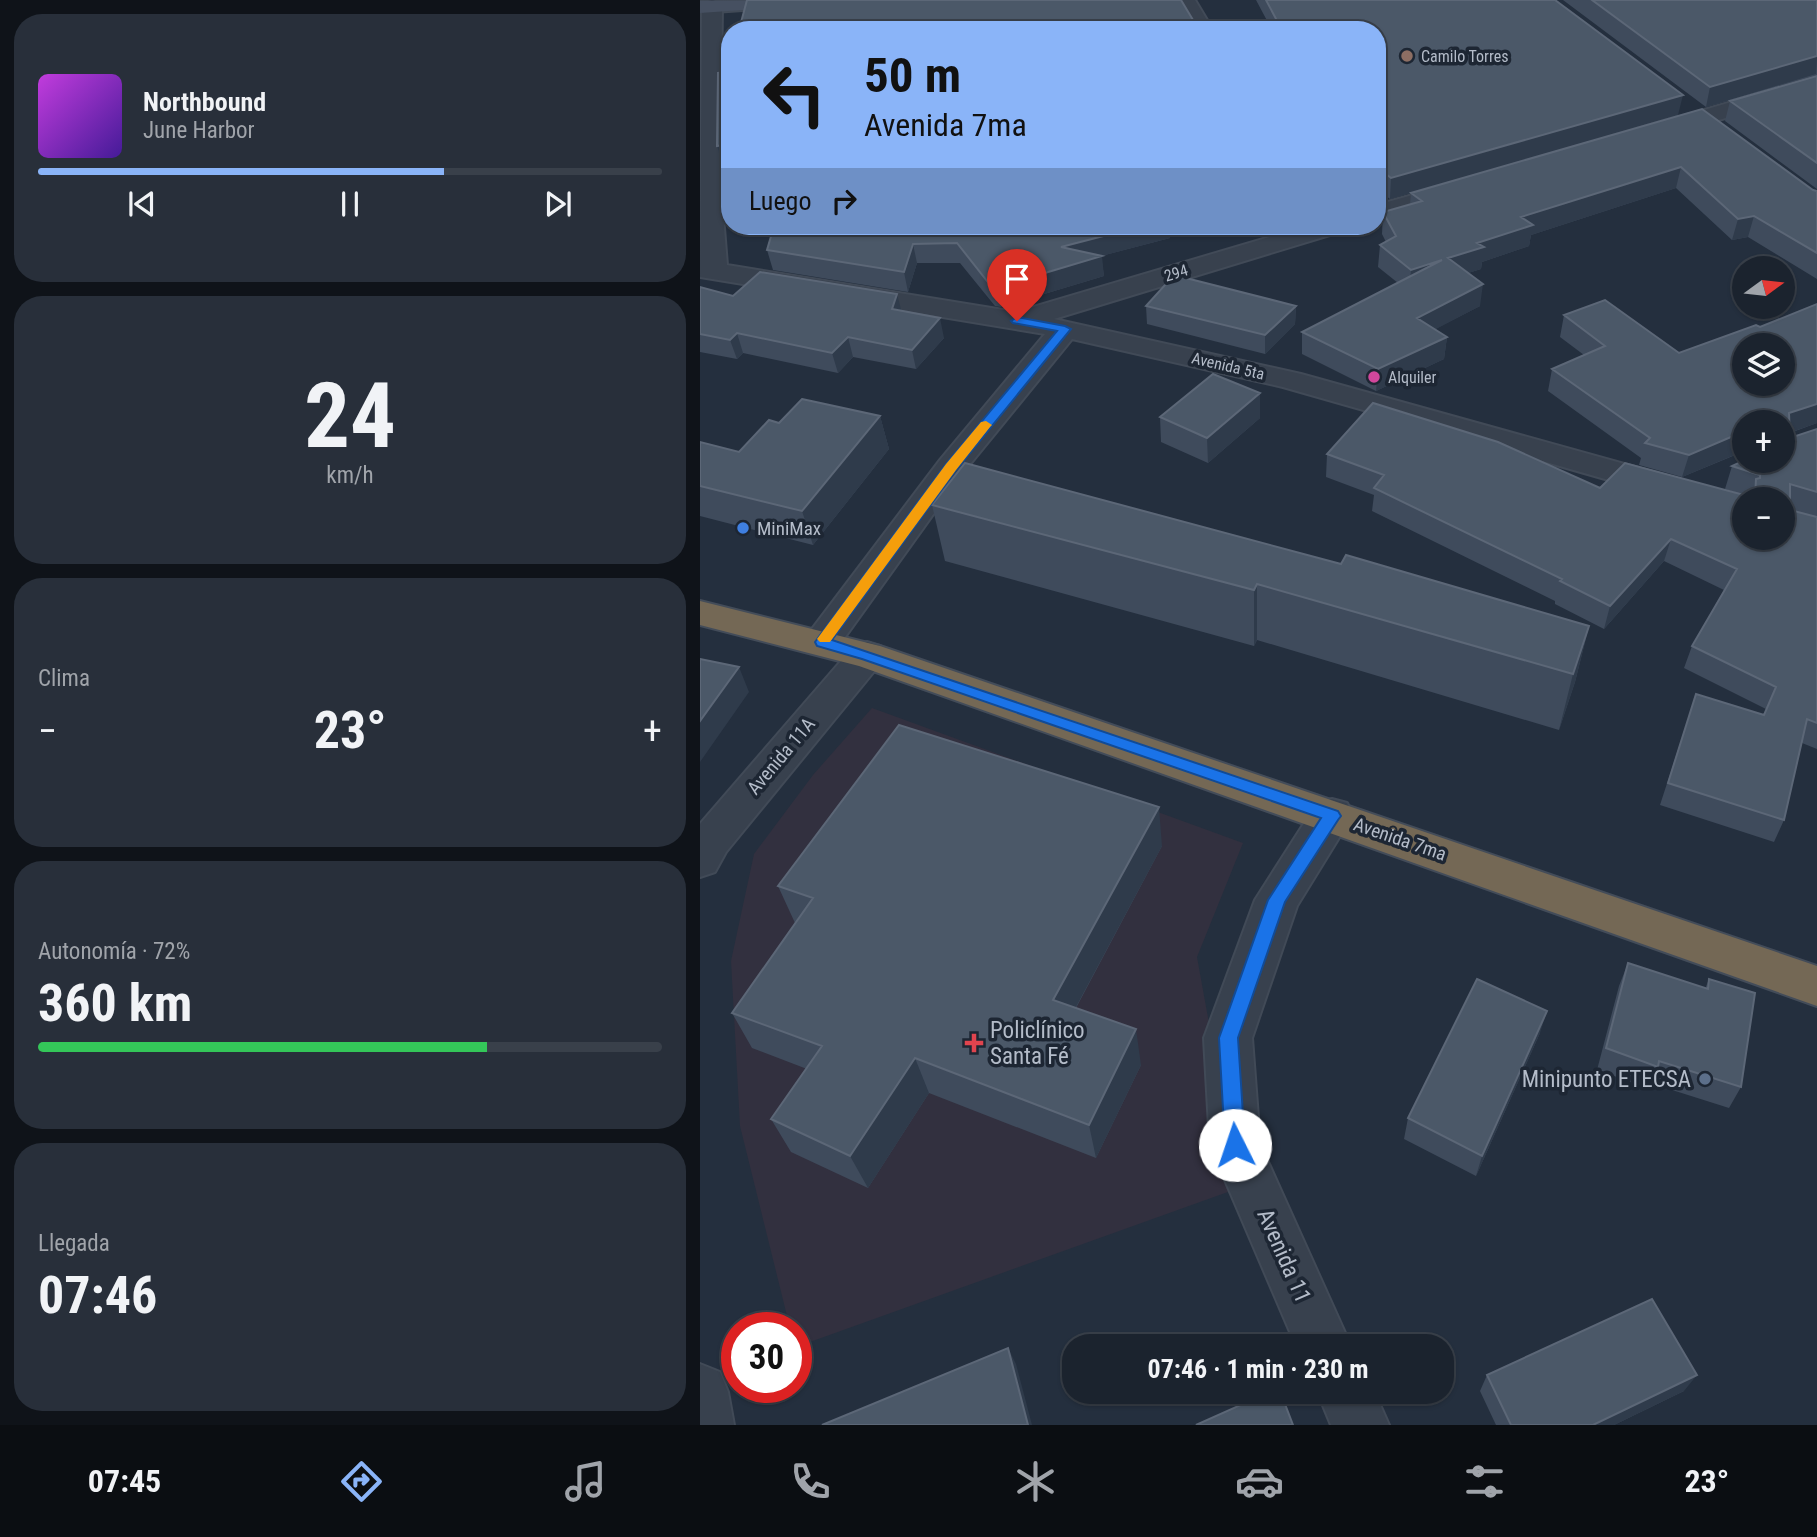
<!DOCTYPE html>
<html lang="es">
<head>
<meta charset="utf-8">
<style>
  :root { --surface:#1b232e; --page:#282f3a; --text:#f1f3f6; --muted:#a0a4aa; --line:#39404a; --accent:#8ab4f8 }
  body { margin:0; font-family:"Roboto Condensed",sans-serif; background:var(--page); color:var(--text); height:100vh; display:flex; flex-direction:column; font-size:26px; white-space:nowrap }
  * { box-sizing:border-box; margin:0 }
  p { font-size:23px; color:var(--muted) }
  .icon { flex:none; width:38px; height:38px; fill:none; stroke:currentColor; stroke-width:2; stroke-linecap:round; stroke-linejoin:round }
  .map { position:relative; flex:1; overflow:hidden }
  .drawer { display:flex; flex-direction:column; gap:14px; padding:14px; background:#0f1319; width:700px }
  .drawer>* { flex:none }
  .banner { position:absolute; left:21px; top:21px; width:665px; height:214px; border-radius:28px; box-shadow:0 2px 5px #0004,0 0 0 2px var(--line); background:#8ab4f8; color:#111; overflow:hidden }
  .needle { width:46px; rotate:75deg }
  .tools { position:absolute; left:1032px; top:256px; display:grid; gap:14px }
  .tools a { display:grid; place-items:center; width:63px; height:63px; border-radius:50%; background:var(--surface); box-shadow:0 2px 5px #0004,0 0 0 2px var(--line); font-size:35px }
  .speed { position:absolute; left:21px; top:1312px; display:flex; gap:14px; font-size:35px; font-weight:700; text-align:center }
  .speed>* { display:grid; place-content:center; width:91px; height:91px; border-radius:50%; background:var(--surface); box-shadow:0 2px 5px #0004,0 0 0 2px var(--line); line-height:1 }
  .speed .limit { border:10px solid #d22; background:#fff; color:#111 }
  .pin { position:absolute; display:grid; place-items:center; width:60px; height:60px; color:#fff; margin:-72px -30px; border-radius:50% 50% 50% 0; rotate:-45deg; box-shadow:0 0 7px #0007 }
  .pin .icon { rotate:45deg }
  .me { position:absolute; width:77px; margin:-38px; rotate:356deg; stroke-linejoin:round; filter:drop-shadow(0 0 5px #0008) }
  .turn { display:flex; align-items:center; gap:24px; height:147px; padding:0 28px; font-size:32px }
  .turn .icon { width:91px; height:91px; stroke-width:2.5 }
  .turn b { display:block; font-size:49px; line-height:60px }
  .then { display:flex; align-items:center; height:66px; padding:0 28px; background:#0003; gap:14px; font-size:26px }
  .big { font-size:52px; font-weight:700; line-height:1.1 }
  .drawer .tile { flex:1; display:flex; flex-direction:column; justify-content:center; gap:10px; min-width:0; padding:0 24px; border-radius:28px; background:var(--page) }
  .drawer .dial { align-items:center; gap:0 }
  .dial b { font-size:91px; line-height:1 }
  .song { display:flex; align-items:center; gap:21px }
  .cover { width:84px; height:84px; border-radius:10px; background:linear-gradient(135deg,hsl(290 70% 55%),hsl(260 70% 35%)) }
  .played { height:7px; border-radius:4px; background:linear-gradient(90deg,var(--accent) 65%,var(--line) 65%) }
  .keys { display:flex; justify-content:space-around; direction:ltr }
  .heat { display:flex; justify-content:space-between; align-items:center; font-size:38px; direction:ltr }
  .charge { height:10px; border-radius:5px; background:linear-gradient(90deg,#34c759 72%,var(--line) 0) }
  .trip { position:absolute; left:362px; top:1334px; width:392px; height:70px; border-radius:28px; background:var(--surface); box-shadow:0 2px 5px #0004,0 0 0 2px var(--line); font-weight:700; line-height:70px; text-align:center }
  .tabs { display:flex; height:112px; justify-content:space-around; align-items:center; background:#0b0e12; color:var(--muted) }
  .tabs .icon { width:49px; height:49px }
  .tabs .current { color:var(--accent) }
  .tabs b { font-size:32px; color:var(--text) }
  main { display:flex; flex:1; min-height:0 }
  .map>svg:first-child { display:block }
  .medical { fill:#32303f }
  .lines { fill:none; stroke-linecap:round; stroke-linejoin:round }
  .street-casing { stroke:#414a57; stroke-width:4 }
  .secondary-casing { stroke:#414a57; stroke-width:4 }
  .highway-casing { stroke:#434c59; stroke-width:4 }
  .street { fill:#38414e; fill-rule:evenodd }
  .secondary { fill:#465061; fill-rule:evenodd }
  .highway { fill:#746855; fill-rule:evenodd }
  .wall { fill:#3f4b5c }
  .shaded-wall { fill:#2f3b4b }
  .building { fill:#4b5868; stroke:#5c6777; stroke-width:2; fill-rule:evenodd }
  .route { fill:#1a73e8; stroke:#114b97; stroke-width:2 }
  .slow { fill:#f59e0b }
  .education-dot { fill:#8d6e63; stroke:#1d2633; stroke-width:2.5 }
  .hotel-dot { fill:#d1479c; stroke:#1d2633; stroke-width:2.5 }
  .shop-dot { fill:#3f7fe0; stroke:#1d2633; stroke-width:2.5 }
  .health-dot { fill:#e0444e; stroke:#1d2633; stroke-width:2.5 }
  .service-dot { fill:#5c6f8a; stroke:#1d2633; stroke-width:2.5 }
  .labels { text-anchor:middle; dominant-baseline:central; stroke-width:7; stroke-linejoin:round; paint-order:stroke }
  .far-poi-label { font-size:16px; fill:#b4bcc9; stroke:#1d2633; text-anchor:start }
  .far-street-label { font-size:16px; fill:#b4bcc9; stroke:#1d2633 }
  .poi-label { font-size:19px; fill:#b4bcc9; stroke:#1d2633; text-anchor:start }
  .street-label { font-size:19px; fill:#b4bcc9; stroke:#1d2633 }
  .near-poi-label { font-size:23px; fill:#b4bcc9; stroke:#1d2633; text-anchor:start }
  .near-street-label { font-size:23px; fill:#b4bcc9; stroke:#1d2633 }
</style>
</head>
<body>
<main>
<section class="drawer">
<div class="tile">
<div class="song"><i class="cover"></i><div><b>Northbound</b><p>June Harbor</p></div></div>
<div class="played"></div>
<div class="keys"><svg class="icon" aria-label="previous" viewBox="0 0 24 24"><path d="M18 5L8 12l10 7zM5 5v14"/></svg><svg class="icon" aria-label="pause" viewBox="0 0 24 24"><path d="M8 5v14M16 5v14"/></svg><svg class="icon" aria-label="next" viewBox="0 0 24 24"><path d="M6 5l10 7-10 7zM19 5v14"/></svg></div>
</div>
<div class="tile dial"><b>24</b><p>km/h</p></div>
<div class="tile"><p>Clima</p>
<div class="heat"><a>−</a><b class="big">23°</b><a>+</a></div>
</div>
<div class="tile"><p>Autonomía · 72%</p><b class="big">360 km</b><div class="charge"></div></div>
<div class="tile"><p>Llegada</p><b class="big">07:46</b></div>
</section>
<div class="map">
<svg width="1117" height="1425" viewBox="0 0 1117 1425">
  <rect width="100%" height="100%" fill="#242f3e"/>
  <path class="medical" d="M 172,708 L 543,843 L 497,957 L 539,1188 L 96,1347 L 96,1328 L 90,1328 L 40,1126 L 31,961 L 54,854 L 113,775 Z"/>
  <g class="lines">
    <defs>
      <path id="street" d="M 12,0 L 19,2 L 22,6 L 20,178 L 27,265 L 316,312 L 607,226 L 647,226 L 643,231 L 354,319 L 601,374 L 1050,499 L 1045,499 L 1045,519 L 583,387 L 372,339 L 262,474 L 135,651 L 122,655 L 109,651 L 104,642 L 109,633 L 240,460 L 345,334 L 0,277 L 2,6 L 5,2 Z
        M 475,0 L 495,0 L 513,30 L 493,30 Z
        M 1117,77 L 1117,91 L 961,137 L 953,135 L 949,130 L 953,125 Z
        M 759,182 L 768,184 L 771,189 L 768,194 L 677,221 L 677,205 Z
        M 167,642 L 180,646 L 185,655 L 180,664 L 26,852 L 15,872 L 0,877 L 0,824 L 154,646 Z
        M 632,799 L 647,803 L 653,815 L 597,906 L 552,1038 L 560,1144 L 651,1346 L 596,1346 L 510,1145 L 504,1038 L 555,900 L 617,803 Z
        M 0,1364 L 20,1372 L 28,1392 L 34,1425 L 0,1425 Z
        M 617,1391 L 674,1391 L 689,1425 L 631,1425 Z"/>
      <path id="secondary" d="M 109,0 L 106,4 L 99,6 L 0,13 L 0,1 Z"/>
      <path id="highway" d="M 0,601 L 180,646 L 1117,966 L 1117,1006 L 159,666 L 0,625 Z"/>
    </defs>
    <use href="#street" class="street-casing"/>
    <use href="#secondary" class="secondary-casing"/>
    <use href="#highway" class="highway-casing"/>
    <use href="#street" class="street"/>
    <use href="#secondary" class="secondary"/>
    <use href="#highway" class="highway"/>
  </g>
  <path class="wall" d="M 556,0 L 855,0 L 978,115 L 690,199 L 677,189 L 677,30 L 572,30 Z
    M 863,0 L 1117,0 L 1117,75 L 1006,107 Z
    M 30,66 L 30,171 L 27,171 L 25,164 L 23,165 L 17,146 Z
    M 1117,76 L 1117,189 L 1025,121 L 1030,101 Z
    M 1002,109 L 1113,190 L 1117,191 L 1117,279 L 1048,237 L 1032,240 L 976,188 L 831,235 L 829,246 L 782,262 L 781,269 L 768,273 L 780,306 L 735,329 L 747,337 L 744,359 L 676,391 L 602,354 L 602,332 L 698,283 L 678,267 L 680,245 L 686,242 L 682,234 L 683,212 L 710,204 L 711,193 Z
    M 74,226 L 470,238 L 401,256 L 404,276 L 301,307 L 295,306 L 260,263 L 217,263 L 208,292 L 73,270 L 67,250 Z
    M 0,287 L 33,296 L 201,311 L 244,338 L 216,369 L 153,357 L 138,373 L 43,353 L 37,359 L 0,352 Z
    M 1117,304 L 1117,423 L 1090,433 L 1090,438 L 1117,429 L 1117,517 L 1090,509 L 1117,517 L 1117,749 L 1102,743 L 1084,820 L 1074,842 L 960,805 L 996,694 L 1064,715 L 1066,709 L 984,668 L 992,646 L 1024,590 L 964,561 L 904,629 L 855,604 L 855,601 L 672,511 L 674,495 L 626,477 L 627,454 L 900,488 L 1049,497 L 1025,489 L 1032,466 L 1083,460 L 1083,422 L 1045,422 L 1045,451 L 982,477 L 939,465 L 941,458 L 848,391 L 852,369 L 884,355 L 860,337 L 864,315 L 979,353 L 1060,327 Z
    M 446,306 L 596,306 L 595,324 L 565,354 L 447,324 Z
    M 560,393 L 560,418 L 508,463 L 461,442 L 460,417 Z
    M 180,416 L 189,449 L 113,545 L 0,516 L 0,442 L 39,452 L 79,423 Z
    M 232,505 L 641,564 L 889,626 L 875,682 L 859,730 L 557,640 L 554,646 L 245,561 Z
    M 462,846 L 376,1008 L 441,1065 L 396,1158 L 229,1093 L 168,1188 L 91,1152 L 71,1119 L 107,1069 L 52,1048 L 32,1013 L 95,923 L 78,886 Z
    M 928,963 L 1005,989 L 1009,979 L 1041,1087 L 1029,1108 L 950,1083 L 948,1088 L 897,1070 L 919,986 Z
    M 840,1033 L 776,1176 L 704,1139 L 708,1118 Z
    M 787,1375 L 984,1391 L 914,1425 L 796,1425 L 780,1391 Z"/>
  <path class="shaded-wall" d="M 1117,56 L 1116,74 L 1006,107 L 1010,87 Z
    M 983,95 L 978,115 L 690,199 L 691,178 Z
    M 23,145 L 22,152 L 25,164 L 23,165 L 17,146 Z
    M 981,167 L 976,188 L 831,235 L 829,246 L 782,262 L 781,269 L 746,280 L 748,258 L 821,217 Z
    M 1054,216 L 1048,237 L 1032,240 L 1038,219 Z
    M 442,226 L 470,226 L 470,238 L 363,266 L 361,247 Z
    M 213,244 L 217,263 L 208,292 L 204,272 Z
    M 402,256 L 404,276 L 301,307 L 298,287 Z
    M 742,260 L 709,292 L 711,270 Z
    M 783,284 L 780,306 L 715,340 L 717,318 Z
    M 197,294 L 202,313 L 192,309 Z
    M 596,306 L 595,324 L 565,354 L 565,335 Z
    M 240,318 L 244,338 L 216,369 L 212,350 Z
    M 37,333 L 43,353 L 37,359 L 30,340 Z
    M 148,337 L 153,357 L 138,373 L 132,353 Z
    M 747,337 L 744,359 L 676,391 L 678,369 Z
    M 560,393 L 560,418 L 508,463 L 507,438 Z
    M 1117,404 L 1117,423 L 1083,435 L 1089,413 Z
    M 180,416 L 189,449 L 113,545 L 102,511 Z
    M 1045,431 L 1044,451 L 982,477 L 989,455 Z
    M 971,539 L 964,561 L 904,629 L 910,606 Z
    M 557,584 L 557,640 L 554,646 L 554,590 Z
    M 889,626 L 875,682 L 859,730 L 873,674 Z
    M 39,667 L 49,692 L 0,762 L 0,721 Z
    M 459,807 L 462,846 L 361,1035 L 353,1000 Z
    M 847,1011 L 840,1033 L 776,1176 L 782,1156 Z
    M 436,1029 L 441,1065 L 396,1158 L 389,1125 Z
    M 215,1058 L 229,1093 L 168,1188 L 150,1156 Z
    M 308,1348 L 316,1364 L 332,1425 L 328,1425 Z
    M 997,1375 L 984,1391 L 914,1425 L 893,1425 Z"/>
  <path class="building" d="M 47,0 L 481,0 L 499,30 L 39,30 Z
    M 566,0 L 855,0 L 983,95 L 691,178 L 677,167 L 677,30 L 582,30 Z
    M 892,0 L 1117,0 L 1117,56 L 1010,87 Z
    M 30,66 L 30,152 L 22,152 L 23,145 L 17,146 L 18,73 L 28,72 Z
    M 1117,76 L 1117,163 L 1030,101 Z
    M 1002,109 L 1113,190 L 1117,191 L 1117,253 L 1054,216 L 1038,219 L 981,167 L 821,217 L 833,225 L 777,243 L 784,247 L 748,258 L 783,284 L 717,318 L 747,337 L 678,369 L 602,332 L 742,260 L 711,270 L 680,245 L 696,236 L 683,212 L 722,201 L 711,193 Z
    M 74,226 L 442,226 L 361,247 L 402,256 L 298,287 L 291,286 L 257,243 L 213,244 L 204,272 L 67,250 Z
    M 60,272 L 197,294 L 192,309 L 240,318 L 212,350 L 148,337 L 132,353 L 37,333 L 30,340 L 0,334 L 0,287 L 33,296 Z
    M 474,275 L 596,306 L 565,335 L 446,306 Z
    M 905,300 L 979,353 L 1056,325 L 1060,327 L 1117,304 L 1117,404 L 1089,413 L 1090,438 L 1117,429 L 1117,492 L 1090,484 L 1090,510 L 1117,517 L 1117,723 L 1107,719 L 1084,820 L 968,783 L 996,694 L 1064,715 L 1076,687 L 992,646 L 1037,569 L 971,539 L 910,606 L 860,581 L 862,579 L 674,488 L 684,475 L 627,454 L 673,403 L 798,442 L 900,488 L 925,463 L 1055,498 L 1056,479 L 1060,478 L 1060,475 L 1032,466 L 1045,460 L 1083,460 L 1083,422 L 1045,422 L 1045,431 L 989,455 L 945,443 L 950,438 L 852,369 L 905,346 L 864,315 ZM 1045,345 L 1083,345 L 1083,383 L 1045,383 ZM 1045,499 L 1083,499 L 1083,537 L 1045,537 Z
    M 513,374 L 560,393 L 507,438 L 460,417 Z
    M 102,399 L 180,416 L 102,511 L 0,486 L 0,442 L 39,452 L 69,420 L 79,423 Z
    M 265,463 L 641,564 L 646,555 L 889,626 L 873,674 L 557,584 L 554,590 L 232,505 Z
    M 0,659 L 39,667 L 0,721 Z
    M 199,725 L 459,807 L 353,1000 L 436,1029 L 389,1125 L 215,1058 L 150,1156 L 71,1119 L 122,1046 L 32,1013 L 113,898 L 78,886 Z
    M 928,963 L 1008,989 L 1009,979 L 1055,993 L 1041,1087 L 959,1061 L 958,1067 L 906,1048 Z
    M 777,979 L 847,1011 L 782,1156 L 708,1118 Z
    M 952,1299 L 997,1375 L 893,1425 L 811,1425 L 787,1375 Z
    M 308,1348 L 328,1425 L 122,1425 Z
    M 572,1391 L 580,1391 L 593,1425 L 496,1425 Z"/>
  <path class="route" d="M 317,317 L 365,326 L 371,329 L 256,470 L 132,640 L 638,811 L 641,816 L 638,820 L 585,902 L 538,1038 L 545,1145 L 542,1152 L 535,1155 L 528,1152 L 525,1145 L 519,1038 L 568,900 L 621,818 L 162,659 L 117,646 L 115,642 L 246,464 L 357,331 L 313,323 L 311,321 Z"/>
  <path class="slow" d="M 286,421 L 292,425 L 290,427 L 256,470 L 130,642 L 120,642 L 117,639 L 120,635 L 246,464 L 281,422 Z"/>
  <circle class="education-dot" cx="707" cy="56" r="7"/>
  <circle class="hotel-dot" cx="674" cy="377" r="7"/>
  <circle class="shop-dot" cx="43" cy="528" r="7"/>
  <path class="health-dot" d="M270.5 1032.5h7v7h7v7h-7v7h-7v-7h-7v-7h7z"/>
  <circle class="service-dot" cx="1005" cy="1079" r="7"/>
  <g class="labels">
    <g class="far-poi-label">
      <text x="721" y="56">Camilo Torres</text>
      <text x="688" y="377">Alquiler</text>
    </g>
    <g class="far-street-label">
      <text transform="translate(476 273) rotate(-17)">294</text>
      <text transform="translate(528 366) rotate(13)">Avenida 5ta</text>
    </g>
    <g class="poi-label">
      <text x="57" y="528">MiniMax</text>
    </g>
    <g class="street-label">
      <text transform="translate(81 756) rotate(-50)">Avenida 11A</text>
      <text transform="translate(700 839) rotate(19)">Avenida 7ma</text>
    </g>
    <g class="near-poi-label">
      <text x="290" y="1030">Policlínico<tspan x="290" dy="26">Santa Fé</tspan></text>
      <text x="991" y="1079" text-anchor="end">Minipunto ETECSA</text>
    </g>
    <g class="near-street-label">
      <text transform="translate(584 1256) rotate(66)">Avenida 11</text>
    </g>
  </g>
</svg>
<div class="tools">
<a><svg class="needle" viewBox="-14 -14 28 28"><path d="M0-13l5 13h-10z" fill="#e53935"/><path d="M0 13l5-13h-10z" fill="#a0a4aa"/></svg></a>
<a><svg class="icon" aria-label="layers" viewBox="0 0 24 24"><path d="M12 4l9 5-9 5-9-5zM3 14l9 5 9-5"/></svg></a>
<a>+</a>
<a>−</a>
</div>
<div class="speed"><div class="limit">30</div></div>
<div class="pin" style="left:317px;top:321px;background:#d93025"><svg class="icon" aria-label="arrive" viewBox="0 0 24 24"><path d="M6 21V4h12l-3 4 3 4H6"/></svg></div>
<svg class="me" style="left:535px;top:1145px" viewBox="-20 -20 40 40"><circle r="19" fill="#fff"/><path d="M0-13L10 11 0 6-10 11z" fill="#1a73e8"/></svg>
<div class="trip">07:46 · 1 min · 230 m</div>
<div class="banner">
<div class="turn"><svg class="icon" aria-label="left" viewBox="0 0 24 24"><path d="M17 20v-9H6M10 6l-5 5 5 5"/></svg><div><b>50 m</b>Avenida 7ma</div></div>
<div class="then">Luego<svg class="icon" aria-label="right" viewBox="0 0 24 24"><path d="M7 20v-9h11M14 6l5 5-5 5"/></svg></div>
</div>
</div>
</main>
<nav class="tabs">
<b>07:45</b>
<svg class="icon current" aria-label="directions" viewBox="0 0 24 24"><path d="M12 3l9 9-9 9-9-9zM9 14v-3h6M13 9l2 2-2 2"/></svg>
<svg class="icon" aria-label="music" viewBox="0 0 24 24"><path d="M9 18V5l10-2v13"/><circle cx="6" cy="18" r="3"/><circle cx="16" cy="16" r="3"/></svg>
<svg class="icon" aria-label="phone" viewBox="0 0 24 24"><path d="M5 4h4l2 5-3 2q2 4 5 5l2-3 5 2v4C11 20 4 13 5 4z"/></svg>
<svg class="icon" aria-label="climate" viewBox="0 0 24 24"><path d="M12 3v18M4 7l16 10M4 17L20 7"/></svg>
<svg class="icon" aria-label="car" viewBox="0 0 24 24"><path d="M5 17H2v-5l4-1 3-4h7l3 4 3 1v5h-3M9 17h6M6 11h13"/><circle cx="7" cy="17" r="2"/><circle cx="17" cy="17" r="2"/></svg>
<svg class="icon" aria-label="filters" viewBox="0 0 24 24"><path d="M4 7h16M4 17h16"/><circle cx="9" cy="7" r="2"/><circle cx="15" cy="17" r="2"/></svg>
<b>23°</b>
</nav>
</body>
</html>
